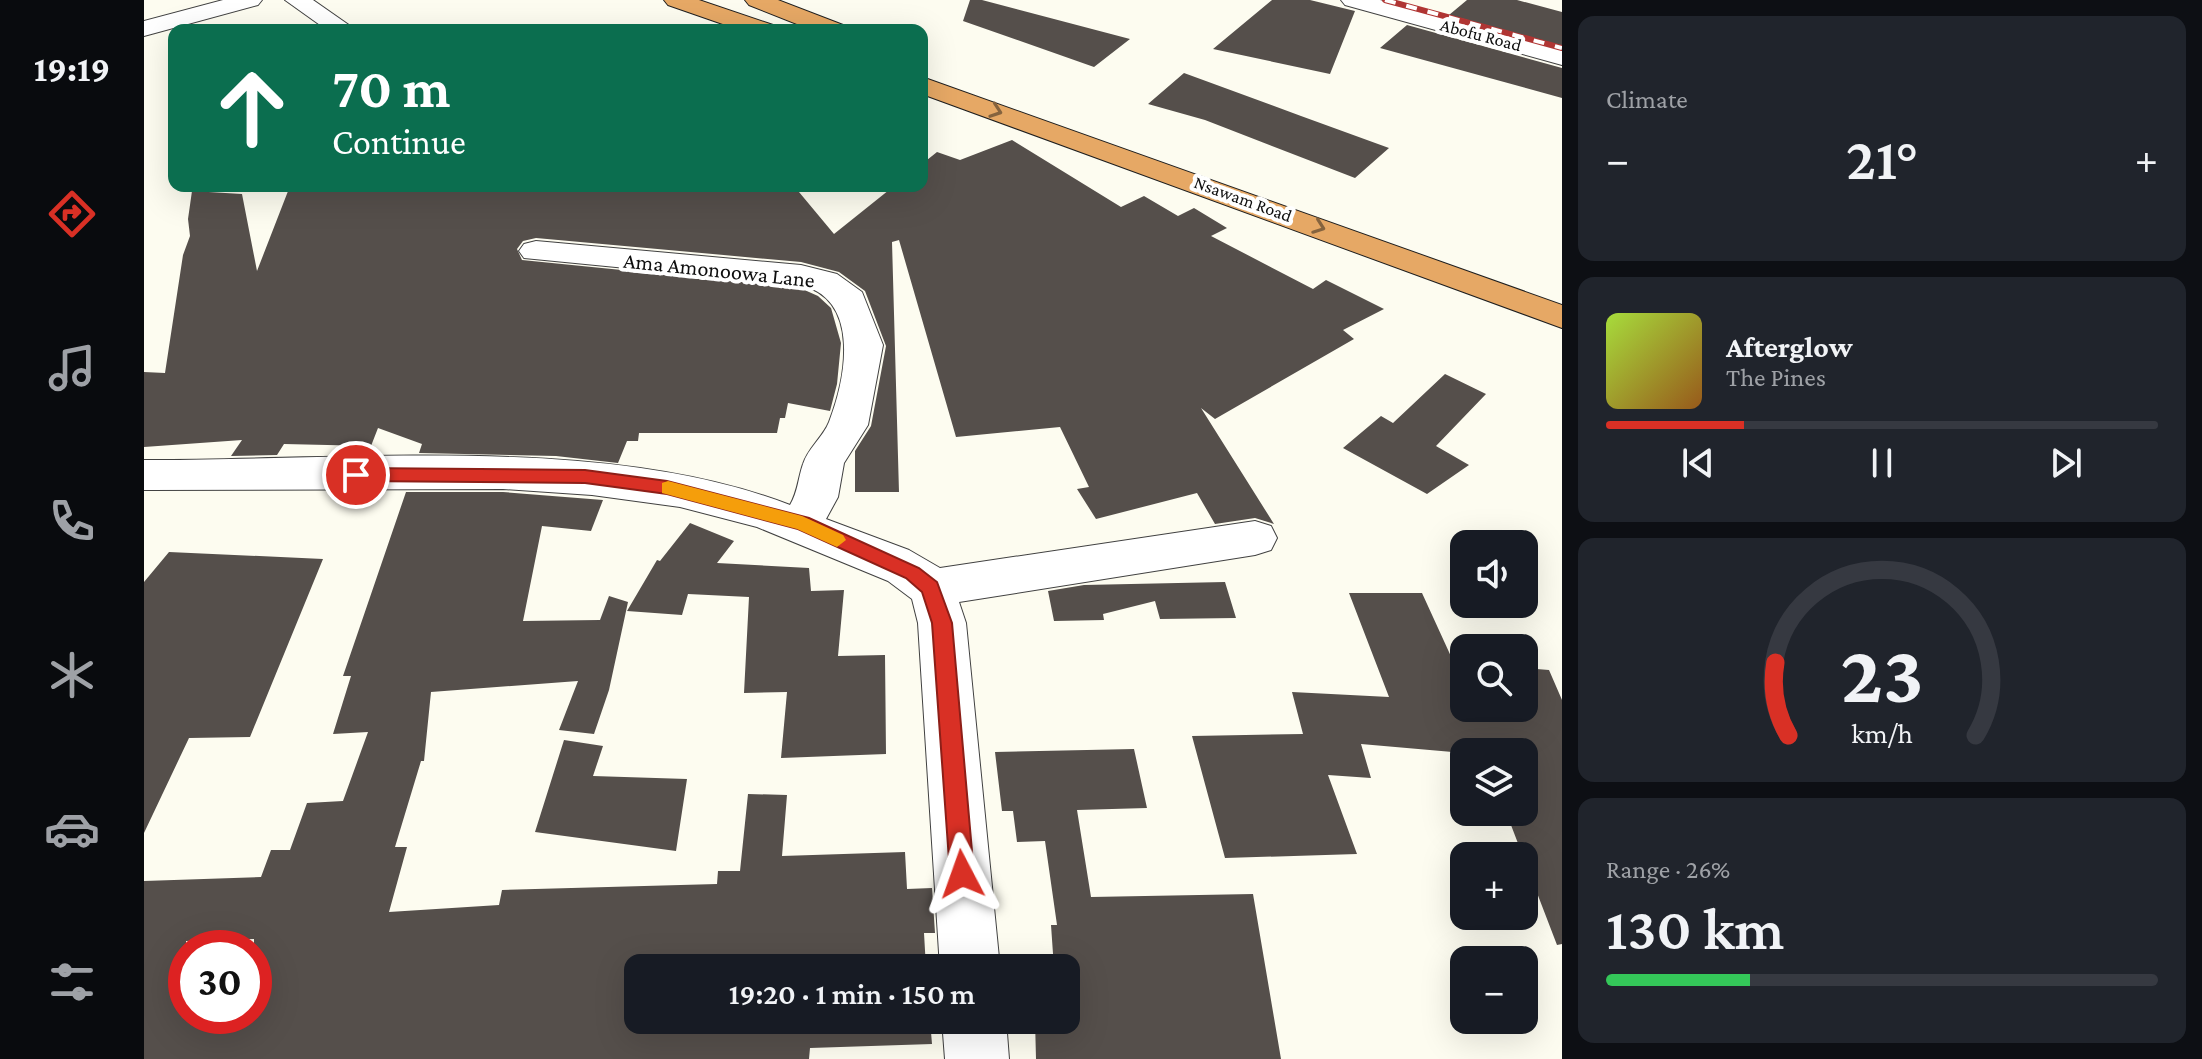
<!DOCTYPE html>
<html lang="en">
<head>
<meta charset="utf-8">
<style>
  :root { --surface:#171b24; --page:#20242c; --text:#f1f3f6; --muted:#9ea1a6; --line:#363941; --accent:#d93025 }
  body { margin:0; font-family:"Crimson Pro",serif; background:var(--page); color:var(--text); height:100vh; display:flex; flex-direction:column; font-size:30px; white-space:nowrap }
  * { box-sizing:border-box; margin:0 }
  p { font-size:26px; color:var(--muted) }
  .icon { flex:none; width:44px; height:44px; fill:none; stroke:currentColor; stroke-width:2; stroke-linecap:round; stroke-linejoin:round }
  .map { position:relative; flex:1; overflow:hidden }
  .drawer { display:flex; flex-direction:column; gap:16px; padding:16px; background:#0d0f14; width:640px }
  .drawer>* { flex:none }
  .top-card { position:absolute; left:24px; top:24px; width:760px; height:168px; border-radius:16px; box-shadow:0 8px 32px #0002; background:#0b6e4f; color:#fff; overflow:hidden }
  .controls { position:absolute; left:1306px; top:530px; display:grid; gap:16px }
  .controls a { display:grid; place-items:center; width:88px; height:88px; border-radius:16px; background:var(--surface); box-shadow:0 8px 32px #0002; font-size:40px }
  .speed { position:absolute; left:24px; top:930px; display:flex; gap:16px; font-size:40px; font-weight:700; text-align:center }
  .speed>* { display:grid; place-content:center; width:104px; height:104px; border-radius:50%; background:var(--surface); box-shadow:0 8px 32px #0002; line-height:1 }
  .speed .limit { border:12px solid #d22; background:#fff; color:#111 }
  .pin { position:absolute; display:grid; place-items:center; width:68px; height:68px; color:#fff; margin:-34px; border:4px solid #fff; border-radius:50%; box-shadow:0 2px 8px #0007 }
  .me { position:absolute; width:88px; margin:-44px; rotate:356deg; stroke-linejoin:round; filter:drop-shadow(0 0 6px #0008) }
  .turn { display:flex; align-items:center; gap:28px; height:168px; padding:0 32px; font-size:36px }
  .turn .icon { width:104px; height:104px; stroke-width:2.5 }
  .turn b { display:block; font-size:56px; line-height:68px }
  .big { font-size:60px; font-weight:600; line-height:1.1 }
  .drawer .card { flex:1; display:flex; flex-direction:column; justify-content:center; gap:12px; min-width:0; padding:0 28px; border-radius:16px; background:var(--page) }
  .drawer .dial { align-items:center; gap:0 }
  .dial svg { height:208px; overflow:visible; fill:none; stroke:var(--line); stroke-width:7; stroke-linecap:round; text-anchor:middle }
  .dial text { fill:var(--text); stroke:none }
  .song { display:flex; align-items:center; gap:24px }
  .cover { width:96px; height:96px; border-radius:12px; background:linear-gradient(135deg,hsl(80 70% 55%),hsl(30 70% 35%)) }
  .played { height:8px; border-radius:4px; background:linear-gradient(90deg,var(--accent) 25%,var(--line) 25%) }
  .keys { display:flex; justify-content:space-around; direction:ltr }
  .heat { display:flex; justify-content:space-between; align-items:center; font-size:44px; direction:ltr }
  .charge { height:12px; border-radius:6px; background:linear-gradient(90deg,#34c759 26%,var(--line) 0) }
  .trip { position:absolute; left:480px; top:954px; width:456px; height:80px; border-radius:16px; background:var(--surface); box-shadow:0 8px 32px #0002; font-weight:600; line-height:80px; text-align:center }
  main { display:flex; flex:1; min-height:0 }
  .tabs { display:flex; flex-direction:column; width:144px; justify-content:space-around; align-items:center; background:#090b0e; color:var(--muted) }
  .tabs .icon { width:56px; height:56px }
  .tabs .active { color:var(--accent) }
  .tabs b { font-size:36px; color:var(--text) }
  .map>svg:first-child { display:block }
  .building { fill:#554f4b; fill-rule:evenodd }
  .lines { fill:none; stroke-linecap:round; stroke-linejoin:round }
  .street-casing { stroke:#414141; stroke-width:2 }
  .highway-casing { stroke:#1f1f1f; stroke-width:2 }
  .street { fill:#fff; fill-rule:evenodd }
  .highway { fill:#e6a865; fill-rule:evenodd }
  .rail-casing { stroke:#b03533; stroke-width:6 }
  .rail { stroke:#fff; stroke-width:4; stroke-dasharray:11; stroke-linecap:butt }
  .oneway { stroke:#85633e }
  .route { fill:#d93025; stroke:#8d1f18; stroke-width:2 }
  .slow { fill:#f59e0b }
  .labels { text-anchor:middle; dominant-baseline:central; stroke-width:8; stroke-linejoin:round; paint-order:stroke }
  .far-street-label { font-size:18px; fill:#0e0e0e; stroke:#fff }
  .street-label { font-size:22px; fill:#0e0e0e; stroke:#fff }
</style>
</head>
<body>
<main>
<nav class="tabs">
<b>19:19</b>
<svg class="icon active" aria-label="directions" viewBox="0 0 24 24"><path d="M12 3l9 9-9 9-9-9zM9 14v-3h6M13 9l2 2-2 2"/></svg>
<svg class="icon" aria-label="music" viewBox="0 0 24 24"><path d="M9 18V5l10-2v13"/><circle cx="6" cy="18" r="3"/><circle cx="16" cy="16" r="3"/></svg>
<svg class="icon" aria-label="phone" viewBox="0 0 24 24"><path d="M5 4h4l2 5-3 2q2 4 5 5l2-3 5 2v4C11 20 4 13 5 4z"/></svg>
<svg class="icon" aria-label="climate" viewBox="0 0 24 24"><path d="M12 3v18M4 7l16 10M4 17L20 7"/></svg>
<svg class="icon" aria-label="car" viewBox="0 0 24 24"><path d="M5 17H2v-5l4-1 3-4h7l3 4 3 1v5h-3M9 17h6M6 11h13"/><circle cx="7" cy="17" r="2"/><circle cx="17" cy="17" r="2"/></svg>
<svg class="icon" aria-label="filters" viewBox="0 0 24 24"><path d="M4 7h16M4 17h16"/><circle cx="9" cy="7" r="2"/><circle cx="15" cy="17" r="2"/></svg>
</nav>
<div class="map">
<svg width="1418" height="1059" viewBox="0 0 1418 1059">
  <rect width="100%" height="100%" fill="#fdfcf0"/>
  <path class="building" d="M 826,0 L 838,0 L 986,39 L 950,67 L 819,21 Z
    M 1128,0 L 1166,0 L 1211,11 L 1186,74 L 1069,49 Z
    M 1323,0 L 1373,0 L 1418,12 L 1418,46 L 1305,15 Z
    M 1263,25 L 1418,68 L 1418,98 L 1236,48 Z
    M 1040,73 L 1157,116 L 1245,148 L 1211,178 L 1061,120 L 1004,104 Z
    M 868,140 L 977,207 L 1000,196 L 1034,216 L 1050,208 L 1083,228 L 1067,236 L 1169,289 L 1182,280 L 1240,309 L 1199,330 L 1210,339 L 1071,419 L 1057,408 L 1130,524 L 1111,518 L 1071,524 L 1053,493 L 952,519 L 933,489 L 945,487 L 916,427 L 812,437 L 755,240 L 748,242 L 755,492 L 711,492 L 711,451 L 727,426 L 742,346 L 721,291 L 695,272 L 657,262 L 392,238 L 379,241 L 373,249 L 378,260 L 656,288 L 674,296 L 687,308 L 697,343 L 693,384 L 686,411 L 644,403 L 641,418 L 636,418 L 633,433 L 495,433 L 494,441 L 483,441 L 474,463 L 412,456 L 275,453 L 278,444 L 234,428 L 227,446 L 140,444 L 133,455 L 87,456 L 98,440 L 0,447 L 0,372 L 21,373 L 39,255 L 46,236 L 44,219 L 48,191 L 98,194 L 113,271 L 146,186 L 650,186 L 690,234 L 750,186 L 778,186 L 778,164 L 793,152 L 816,160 Z
    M 1301,374 L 1342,394 L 1292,446 L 1325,465 L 1283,494 L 1199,448 L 1237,416 L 1249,423 Z
    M 262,492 L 359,492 L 459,500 L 447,531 L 398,526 L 379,621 L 456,620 L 465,596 L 484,602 L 465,690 L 450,734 L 415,730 L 434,681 L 287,692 L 280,761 L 277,761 L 251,847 L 263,847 L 245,912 L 355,905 L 358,890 L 573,884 L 574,871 L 596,871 L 604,794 L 643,795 L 638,856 L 761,852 L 763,889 L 788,888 L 791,933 L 780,933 L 782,968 L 494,968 L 494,1020 L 786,1020 L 788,1044 L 666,1048 L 665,1059 L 0,1059 L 0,881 L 117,877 L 127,850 L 146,850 L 163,803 L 199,801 L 224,732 L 189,734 L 207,676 L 199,676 ZM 110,939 L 110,1016 L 42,1016 L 42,941 Z
    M 546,523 L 590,541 L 573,563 L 665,568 L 667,591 L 700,590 L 694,656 L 741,655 L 742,754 L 637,758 L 643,692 L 600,693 L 605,597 L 544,594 L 538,615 L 483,611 L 513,560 L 516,561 Z
    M 25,552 L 179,559 L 106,737 L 45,738 L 0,833 L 0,582 Z
    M 1081,582 L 1092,618 L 1016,619 L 1011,601 L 959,614 L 960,620 L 910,621 L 904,591 L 940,585 Z
    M 1205,593 L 1278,593 L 1310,663 L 1320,664 L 1320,708 L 1380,708 L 1380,668 L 1405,670 L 1418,700 L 1418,944 L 1413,945 L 1362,812 L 1380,812 L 1380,752 L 1320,753 L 1217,744 L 1227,778 L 1184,775 L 1213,854 L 1081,858 L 1048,736 L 1159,734 L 1148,692 L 1245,697 Z
    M 420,740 L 459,746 L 449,776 L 543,779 L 532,851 L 391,832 Z
    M 990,749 L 1003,808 L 933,810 L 947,897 L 1109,894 L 1137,1059 L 892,1059 L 891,1020 L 922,1020 L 922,968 L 910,968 L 907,925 L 913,925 L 901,841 L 873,842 L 869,811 L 858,811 L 851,752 Z"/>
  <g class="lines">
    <defs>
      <path id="street" d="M 79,0 L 118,0 L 114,5 L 0,36 L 0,21 Z
        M 141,0 L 169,0 L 212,30 L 183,30 Z
        M 1197,0 L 1236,0 L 1418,49 L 1418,65 L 1201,5 Z
        M 392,241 L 657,265 L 693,274 L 718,292 L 739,345 L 724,425 L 700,463 L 694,497 L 682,519 L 765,550 L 796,568 L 1111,521 L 1127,526 L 1133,538 L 1127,550 L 1111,555 L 815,602 L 822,623 L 856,968 L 796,968 L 774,623 L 768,599 L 744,581 L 613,527 L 536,507 L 448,495 L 359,489 L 0,490 L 0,460 C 199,461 460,433 646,505 C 654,492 654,478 659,464 C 664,448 679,437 685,422 C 702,378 717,300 657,285 L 380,258 L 375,251 L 380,244 Z
        M 798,1020 L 862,1020 L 865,1059 L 801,1059 Z"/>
      <path id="highway" d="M 520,0 L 555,0 L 629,25 L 632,30 L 596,30 L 524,5 Z
        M 601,0 L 634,0 L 699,25 L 702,30 L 668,30 L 605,5 Z
        M 778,77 L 1418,305 L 1418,328 L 778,94 Z"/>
    </defs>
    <use href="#street" class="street-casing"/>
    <use href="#highway" class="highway-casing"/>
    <use href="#street" class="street"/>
    <use href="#highway" class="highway"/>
    <defs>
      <path id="rail" d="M 1241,0 L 1418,48"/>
    </defs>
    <use href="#rail" class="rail-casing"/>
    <use href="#rail" class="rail"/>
  </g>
  <defs><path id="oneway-chevron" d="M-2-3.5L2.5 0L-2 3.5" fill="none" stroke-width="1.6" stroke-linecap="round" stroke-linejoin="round" transform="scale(2)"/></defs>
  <g class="oneway">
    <use href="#oneway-chevron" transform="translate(852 111) rotate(19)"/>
    <use href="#oneway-chevron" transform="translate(1175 227) rotate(20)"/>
  </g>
  <path class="route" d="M 212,468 L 441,470 L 523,481 L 665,518 L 775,568 L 793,582 L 808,623 L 830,874 L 826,882 L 818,886 L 810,882 L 806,874 L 788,623 L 778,592 L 762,578 L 654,529 L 523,494 L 441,483 L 212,481 L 203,475 Z"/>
  <path class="slow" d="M 524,481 L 658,516 L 699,535 L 702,540 L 693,547 L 653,529 L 518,493 L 518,483 Z"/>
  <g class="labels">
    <g class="far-street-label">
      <text transform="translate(1337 35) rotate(15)">Abofu Road</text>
      <text transform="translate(1099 199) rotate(20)">Nsawam Road</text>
    </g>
    <g class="street-label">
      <text transform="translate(575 270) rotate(6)">Ama Amonoowa Lane</text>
    </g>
  </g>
</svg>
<div class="controls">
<a><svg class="icon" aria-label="sound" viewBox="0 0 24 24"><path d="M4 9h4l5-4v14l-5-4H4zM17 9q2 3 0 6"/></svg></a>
<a><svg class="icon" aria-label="search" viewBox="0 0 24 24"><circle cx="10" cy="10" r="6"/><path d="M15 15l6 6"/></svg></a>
<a><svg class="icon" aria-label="layers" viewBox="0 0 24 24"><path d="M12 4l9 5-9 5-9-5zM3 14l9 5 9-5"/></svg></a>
<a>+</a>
<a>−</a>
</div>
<div class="speed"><div class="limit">30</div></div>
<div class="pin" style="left:212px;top:475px;background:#d93025"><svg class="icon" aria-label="arrive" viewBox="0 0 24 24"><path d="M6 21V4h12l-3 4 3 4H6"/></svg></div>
<svg class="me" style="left:818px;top:874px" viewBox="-20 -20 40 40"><path d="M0-17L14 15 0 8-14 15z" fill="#d93025" stroke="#fff" stroke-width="4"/></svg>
<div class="trip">19:20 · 1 min · 150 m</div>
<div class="top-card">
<div class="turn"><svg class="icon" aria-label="ahead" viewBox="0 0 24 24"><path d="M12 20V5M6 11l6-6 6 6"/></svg><div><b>70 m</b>Continue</div></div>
</div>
</div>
<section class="drawer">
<div class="card"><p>Climate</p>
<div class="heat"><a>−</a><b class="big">21°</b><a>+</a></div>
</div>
<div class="card">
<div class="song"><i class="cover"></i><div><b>Afterglow</b><p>The Pines</p></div></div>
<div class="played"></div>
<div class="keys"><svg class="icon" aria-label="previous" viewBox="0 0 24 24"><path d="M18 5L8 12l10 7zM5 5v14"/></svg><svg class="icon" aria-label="pause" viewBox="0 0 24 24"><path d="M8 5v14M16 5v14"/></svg><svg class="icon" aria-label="next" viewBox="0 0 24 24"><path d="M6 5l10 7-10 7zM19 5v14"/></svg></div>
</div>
<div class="card dial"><svg viewBox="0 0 100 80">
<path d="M14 69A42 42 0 1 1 86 69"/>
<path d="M14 69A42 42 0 0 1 9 41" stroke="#d93025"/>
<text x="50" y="56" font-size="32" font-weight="700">23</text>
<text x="50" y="72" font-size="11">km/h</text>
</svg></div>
<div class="card"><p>Range · 26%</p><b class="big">130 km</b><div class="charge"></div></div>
</section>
</main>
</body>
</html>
